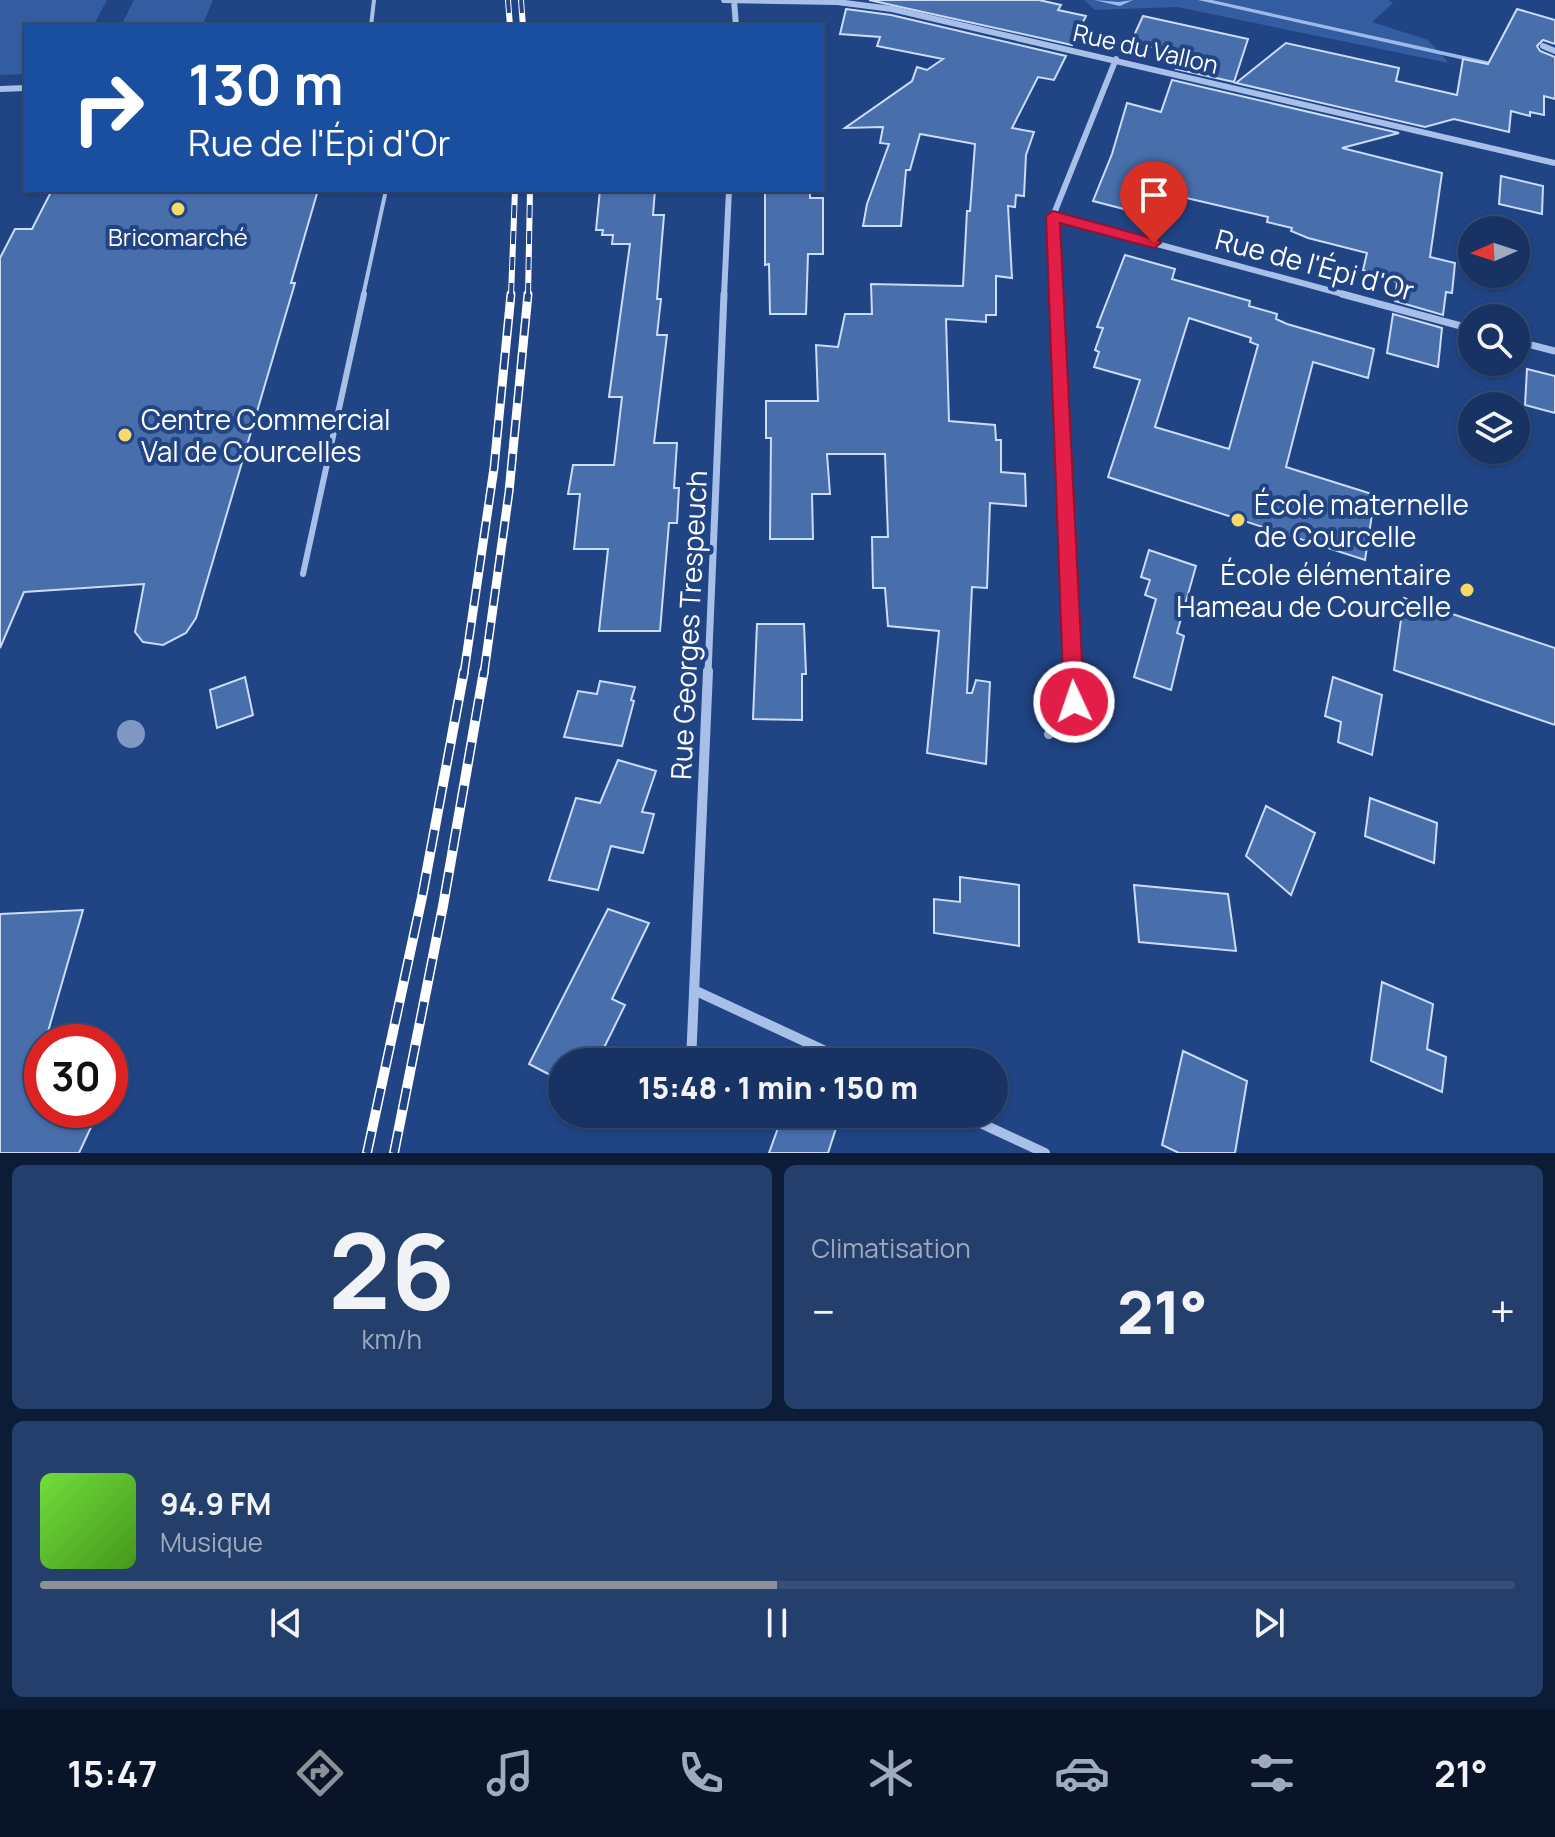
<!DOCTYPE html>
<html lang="fr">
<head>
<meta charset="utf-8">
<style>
  :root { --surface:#183363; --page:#253f6c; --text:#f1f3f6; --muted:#9faabe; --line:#364e78; --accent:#8c9099 }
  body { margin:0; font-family:Manrope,sans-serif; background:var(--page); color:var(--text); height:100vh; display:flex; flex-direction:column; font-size:30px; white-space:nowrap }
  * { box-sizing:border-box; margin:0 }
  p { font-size:26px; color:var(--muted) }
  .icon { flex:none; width:44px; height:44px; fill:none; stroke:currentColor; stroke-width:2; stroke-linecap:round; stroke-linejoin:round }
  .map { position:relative; height:1153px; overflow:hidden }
  .details { display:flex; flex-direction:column; gap:12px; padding:12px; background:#0d1c36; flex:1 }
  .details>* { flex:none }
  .guide { position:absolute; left:24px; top:24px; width:800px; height:168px; border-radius:0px; box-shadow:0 2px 6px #0004,0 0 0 2px var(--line); background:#1a4fa0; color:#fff; overflow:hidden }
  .needle { width:52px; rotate:267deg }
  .controls { position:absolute; left:1458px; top:216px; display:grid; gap:16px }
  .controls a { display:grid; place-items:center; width:72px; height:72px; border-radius:50%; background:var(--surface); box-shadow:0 2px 6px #0004,0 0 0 2px var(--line); font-size:40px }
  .speed { position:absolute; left:24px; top:1024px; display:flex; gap:16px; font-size:40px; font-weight:700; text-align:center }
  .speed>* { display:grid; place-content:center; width:104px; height:104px; border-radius:50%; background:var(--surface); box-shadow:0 2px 6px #0004,0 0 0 2px var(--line); line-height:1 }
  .speed .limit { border:12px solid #d22; background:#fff; color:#111 }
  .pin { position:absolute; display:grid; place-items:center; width:68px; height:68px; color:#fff; margin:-82px -34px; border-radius:50% 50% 50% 0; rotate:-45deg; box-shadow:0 0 8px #0007 }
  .pin .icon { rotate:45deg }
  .me { position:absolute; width:88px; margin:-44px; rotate:357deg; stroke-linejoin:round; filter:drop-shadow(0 0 6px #0008) }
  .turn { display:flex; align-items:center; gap:28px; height:168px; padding:0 32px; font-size:36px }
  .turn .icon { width:104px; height:104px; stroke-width:2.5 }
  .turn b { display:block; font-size:56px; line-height:68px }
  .big { font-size:60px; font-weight:800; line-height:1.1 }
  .details .card { flex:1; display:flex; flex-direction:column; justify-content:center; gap:12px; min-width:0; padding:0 28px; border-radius:12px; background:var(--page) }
  .details .dial { align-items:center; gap:0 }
  .dial b { font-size:104px; line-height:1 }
  .song { display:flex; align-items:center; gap:24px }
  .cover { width:96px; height:96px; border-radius:12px; background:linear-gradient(135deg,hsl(100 70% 55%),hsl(100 70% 35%)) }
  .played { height:8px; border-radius:4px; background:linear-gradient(90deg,var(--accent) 50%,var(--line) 50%) }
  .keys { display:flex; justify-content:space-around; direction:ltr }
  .heat { display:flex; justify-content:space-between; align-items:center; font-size:44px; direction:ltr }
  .details .tiles { flex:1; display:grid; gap:12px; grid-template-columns:1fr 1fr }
  .card:last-child { grid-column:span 2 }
  .trip { position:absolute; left:548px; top:1048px; width:460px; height:80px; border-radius:40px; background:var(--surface); box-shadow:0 2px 6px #0004,0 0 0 2px var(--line); font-weight:800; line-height:80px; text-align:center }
  .tab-bar { display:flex; height:128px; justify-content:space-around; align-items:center; background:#0a1428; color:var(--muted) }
  .tab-bar .icon { width:56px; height:56px }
  .tab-bar .selected { color:var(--accent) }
  .tab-bar b { font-size:36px; color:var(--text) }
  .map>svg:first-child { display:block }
  .green { fill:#345da1 }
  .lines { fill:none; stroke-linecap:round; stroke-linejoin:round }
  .stream { fill:#9bbaeb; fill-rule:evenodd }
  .building { fill:#496eac; stroke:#ccdcf7; stroke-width:2; fill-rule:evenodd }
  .service-far1 { stroke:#a8c0e9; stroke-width:4 }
  .service { stroke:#a8c0e9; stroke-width:6 }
  .minor-far2 { stroke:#a8c0e9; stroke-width:6 }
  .minor-far1 { stroke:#a8c0e9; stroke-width:7 }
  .minor { stroke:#a8c0e9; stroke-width:10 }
  .rail-far2-casing { stroke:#fff; stroke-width:6 }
  .rail-far1-casing { stroke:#fff; stroke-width:9 }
  .rail-casing { stroke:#fff; stroke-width:10 }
  .rail-far2 { stroke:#204484; stroke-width:4; stroke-dasharray:13; stroke-linecap:butt }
  .rail-far1 { stroke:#204484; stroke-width:6; stroke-dasharray:17; stroke-linecap:butt }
  .rail { stroke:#204484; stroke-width:7; stroke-dasharray:22; stroke-linecap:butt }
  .tree { fill:#7f98c3 }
  .route { fill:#e11d48; stroke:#92132f; stroke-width:2 }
  .poi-dot { fill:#f7d868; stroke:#204484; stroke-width:3 }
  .labels { text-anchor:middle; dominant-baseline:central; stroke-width:8; stroke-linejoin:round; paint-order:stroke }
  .far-street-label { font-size:24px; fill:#fff; stroke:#204484 }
  .far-poi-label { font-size:24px; fill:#fff; stroke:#204484 }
  .street-label { font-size:28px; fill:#fff; stroke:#204484 }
  .poi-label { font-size:28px; fill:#fff; stroke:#204484; text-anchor:start }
</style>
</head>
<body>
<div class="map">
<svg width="1555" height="1153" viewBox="0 0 1555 1153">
  <rect width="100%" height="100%" fill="#204484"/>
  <path class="green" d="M 0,0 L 107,0 L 93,26 L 26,26 L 26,74 L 0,75 Z
    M 134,0 L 213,0 L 202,26 L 121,26 Z
    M 1084,0 L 1389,0 L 1393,3 L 1372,22 L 1428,40 L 1449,63 L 1177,7 L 1095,10 Z"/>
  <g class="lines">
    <path class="stream" d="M 1094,0 L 1119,2 L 1133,0 L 1120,6 Z
      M 1198,0 L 1212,0 L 1500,64 L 1504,66 L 1500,68 Z"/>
  </g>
  <path class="building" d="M 869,0 L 1039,0 L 1061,5 L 1058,10 L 1086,16 L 1072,45 Z
    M 846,9 L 891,15 L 1066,56 L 1054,80 L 1038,77 L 1012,128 L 1034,132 L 1026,155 L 1024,196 L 1016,195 L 1015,207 L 1008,206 L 1012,278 L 996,276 L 996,315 L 986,315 L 986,322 L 946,319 L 949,421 L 995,425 L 996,440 L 1001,440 L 1001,472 L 1025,474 L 1026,506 L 990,503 L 987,588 L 972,587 L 967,693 L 972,693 L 976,680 L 990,682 L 986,764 L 927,753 L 939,631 L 888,626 L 885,588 L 873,588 L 872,537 L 888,537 L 885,454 L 827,454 L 830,494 L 812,494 L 813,539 L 770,539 L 771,438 L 766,438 L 766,401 L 818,401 L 816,345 L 838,347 L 845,314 L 872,314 L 871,284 L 963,286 L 967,211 L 970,211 L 975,144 L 920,134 L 910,170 L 906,170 L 901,226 L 863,226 L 867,204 L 889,144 L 880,143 L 883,127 L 845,128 L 912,81 L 917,67 L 927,70 L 943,59 L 877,46 L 880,37 L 840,34 Z
    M 1517,9 L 1555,20 L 1555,44 L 1543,40 L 1537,46 L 1540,51 L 1555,57 L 1555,99 L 1544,96 L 1544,115 L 1530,112 L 1530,116 L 1511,111 L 1509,132 L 1454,119 L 1425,127 L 1236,83 L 1286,43 L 1399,68 L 1396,81 L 1457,95 L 1463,59 L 1488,64 Z
    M 1143,16 L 1248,39 L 1234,82 L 1176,69 L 1181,54 L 1131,42 Z
    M 1172,80 L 1399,133 L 1342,148 L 1442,173 L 1430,257 L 1455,263 L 1452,293 L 1446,292 L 1443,315 L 1395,301 L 1397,282 L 1363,270 L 1367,253 L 1308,238 L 1291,231 L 1292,228 L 1267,222 L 1268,217 L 1152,190 L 1143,214 L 1093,201 L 1112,154 L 1127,103 L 1161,112 Z
    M 1501,176 L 1543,186 L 1542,214 L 1499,204 Z
    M 52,190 L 318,190 L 291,283 L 295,283 L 196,618 L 186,633 L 163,645 L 143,642 L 135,632 L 144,584 L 24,592 L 0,648 L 0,258 L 15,229 L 32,229 Z
    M 600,190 L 655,190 L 653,215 L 664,215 L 657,299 L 661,299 L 657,335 L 667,335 L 654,443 L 677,443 L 674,488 L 679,488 L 677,523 L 669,523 L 660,631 L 599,631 L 608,549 L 574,549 L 580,494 L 568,494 L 573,465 L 614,465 L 622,397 L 609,397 L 630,244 L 612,244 L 613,235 L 602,235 L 603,230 L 596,230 Z
    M 765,190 L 810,190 L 810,198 L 823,198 L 823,254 L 808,254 L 806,314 L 770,314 L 769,264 L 765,265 Z
    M 1125,255 L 1175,269 L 1172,279 L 1250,301 L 1249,306 L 1277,314 L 1276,319 L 1287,324 L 1374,349 L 1368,378 L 1313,362 L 1286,467 L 1375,495 L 1365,560 L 1108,477 L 1140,380 L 1094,367 L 1099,352 L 1095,350 L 1103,328 L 1097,327 ZM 1189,318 L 1251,338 L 1250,342 L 1258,345 L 1229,449 L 1155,427 Z
    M 1393,314 L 1442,328 L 1438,367 L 1387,353 Z
    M 1527,369 L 1555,376 L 1555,413 L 1525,405 Z
    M 1149,550 L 1196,566 L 1177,633 L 1184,636 L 1171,690 L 1134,677 L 1156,599 L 1145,595 L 1150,580 L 1141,577 Z
    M 1404,598 L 1555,648 L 1555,725 L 1394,670 Z
    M 757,624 L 804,624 L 806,674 L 802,674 L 802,720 L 753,719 Z
    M 245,677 L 253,715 L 217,728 L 210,690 Z
    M 1333,677 L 1382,695 L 1372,755 L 1338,742 L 1341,722 L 1325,716 Z
    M 600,681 L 635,687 L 631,700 L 634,701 L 622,746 L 564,737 L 578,691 L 597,694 Z
    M 618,760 L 656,771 L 642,812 L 654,814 L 643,853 L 611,846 L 598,890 L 549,880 L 576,798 L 600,803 Z
    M 1370,798 L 1437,823 L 1434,863 L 1365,836 Z
    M 1266,806 L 1315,833 L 1291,895 L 1246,856 Z
    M 960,877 L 1019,885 L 1019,946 L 934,933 L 934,899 L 960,902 Z
    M 1134,885 L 1228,894 L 1236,951 L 1139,942 Z
    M 608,909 L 649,923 L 612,999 L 625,1005 L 597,1062 L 562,1062 L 562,1081 L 529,1064 Z
    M 83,910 L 45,1042 L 42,1042 L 42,1110 L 99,1110 L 79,1153 L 0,1153 L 0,914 Z
    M 1382,982 L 1433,1004 L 1427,1049 L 1446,1057 L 1442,1092 L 1371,1061 Z
    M 1183,1051 L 1247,1081 L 1235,1153 L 1179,1153 L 1162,1145 Z
    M 783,1114 L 820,1114 L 838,1122 L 828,1153 L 769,1153 Z"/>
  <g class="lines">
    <path class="service-far1" d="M 371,26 L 374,0
      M 363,296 L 386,190"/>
    <path class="service" d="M 303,574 L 364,294"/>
    <path class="minor-far2" d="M 724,0 L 837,2 L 892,9 L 1555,163
      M 734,0 L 736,26
      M 1543,46 L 1555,51
      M 0,89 L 26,88
      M 1053,216 L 1350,296
      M 724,296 L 729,190
      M 1056,296 L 1053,216 L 1116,59"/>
    <path class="minor-far1" d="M 1056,294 L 1073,673
      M 1342,294 L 1472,329
      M 1516,341 L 1555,351
      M 708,673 L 724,294"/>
    <path class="minor" d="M 1049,734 L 1074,702 L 1073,671
      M 694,990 L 849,1062
      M 691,1062 L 708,671
      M 961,1114 L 1045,1153"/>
    <defs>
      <path id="rail-far2" d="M 508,0 L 510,26
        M 521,0 L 523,26
        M 511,296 L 515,190
        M 528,296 L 530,190"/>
      <path id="rail-far1" d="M 464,673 L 494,468 L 511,294
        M 484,673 L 509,492 L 528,294"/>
      <path id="rail" d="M 367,1153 L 422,897 L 464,671
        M 394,1153 L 443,906 L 484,671"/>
    </defs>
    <use href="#rail-far2" class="rail-far2-casing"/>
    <use href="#rail-far1" class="rail-far1-casing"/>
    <use href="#rail" class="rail-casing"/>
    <use href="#rail-far2" class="rail-far2"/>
    <use href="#rail-far1" class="rail-far1"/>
    <use href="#rail" class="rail"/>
  </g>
  <circle class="tree" cx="131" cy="734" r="14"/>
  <path class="route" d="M 1053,211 L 1159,240 L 1161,243 L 1154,248 L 1060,223 L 1084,702 L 1081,708 L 1074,711 L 1067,708 L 1064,702 L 1046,216 Z"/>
  <g class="poi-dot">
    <circle cx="178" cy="209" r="8"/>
    <circle cx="125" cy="435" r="8"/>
    <circle cx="1238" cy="520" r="8"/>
    <circle cx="1467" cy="590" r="8"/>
  </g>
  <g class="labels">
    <g class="far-street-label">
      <text transform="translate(1146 48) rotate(13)">Rue du Vallon</text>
    </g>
    <g class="far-poi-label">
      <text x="178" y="236">Bricomarché</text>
    </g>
    <g class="street-label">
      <text transform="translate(1315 264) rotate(15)">Rue de l'Épi d'Or</text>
      <text transform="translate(688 625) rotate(-87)">Rue Georges Trespeuch</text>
    </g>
    <g class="poi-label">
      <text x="141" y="419">Centre Commercial<tspan x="141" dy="32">Val de Courcelles</tspan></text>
      <text x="1254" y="504">École maternelle<tspan x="1254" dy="32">de Courcelle</tspan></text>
      <text x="1451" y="574" text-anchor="end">École élémentaire<tspan x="1451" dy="32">Hameau de Courcelle</tspan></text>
    </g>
  </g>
</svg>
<div class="controls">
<a><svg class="needle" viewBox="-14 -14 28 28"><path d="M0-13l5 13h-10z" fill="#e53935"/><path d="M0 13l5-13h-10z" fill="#9faabe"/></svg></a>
<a><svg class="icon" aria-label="search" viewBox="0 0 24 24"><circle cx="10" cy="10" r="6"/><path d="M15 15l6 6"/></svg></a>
<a><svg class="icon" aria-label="layers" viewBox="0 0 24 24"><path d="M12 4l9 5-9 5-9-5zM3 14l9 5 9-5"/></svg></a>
</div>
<div class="speed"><div class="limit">30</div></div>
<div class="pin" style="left:1154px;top:243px;background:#d93025"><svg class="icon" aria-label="arrive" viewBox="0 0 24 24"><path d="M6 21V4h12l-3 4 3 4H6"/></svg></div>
<svg class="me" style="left:1074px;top:702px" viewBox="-20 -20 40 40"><circle r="17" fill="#e11d48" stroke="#fff" stroke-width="3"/><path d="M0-11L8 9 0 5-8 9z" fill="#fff"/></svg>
<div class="trip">15:48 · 1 min · 150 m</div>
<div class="guide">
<div class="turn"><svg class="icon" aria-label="right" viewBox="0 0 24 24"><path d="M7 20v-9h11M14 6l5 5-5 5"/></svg><div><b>130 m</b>Rue de l'Épi d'Or</div></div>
</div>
</div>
<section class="details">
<div class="tiles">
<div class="card dial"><b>26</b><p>km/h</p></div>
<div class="card"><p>Climatisation</p>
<div class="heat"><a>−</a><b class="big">21°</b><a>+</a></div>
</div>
<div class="card">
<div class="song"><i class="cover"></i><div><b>94.9 FM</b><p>Musique</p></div></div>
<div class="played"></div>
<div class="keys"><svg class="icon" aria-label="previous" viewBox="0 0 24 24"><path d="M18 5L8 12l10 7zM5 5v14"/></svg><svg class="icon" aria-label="pause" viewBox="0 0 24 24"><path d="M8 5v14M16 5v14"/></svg><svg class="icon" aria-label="next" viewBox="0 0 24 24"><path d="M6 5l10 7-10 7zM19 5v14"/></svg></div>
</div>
</div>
</section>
<nav class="tab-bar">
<b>15:47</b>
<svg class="icon selected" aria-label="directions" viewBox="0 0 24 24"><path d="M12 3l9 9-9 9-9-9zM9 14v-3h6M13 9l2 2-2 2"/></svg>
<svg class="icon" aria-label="music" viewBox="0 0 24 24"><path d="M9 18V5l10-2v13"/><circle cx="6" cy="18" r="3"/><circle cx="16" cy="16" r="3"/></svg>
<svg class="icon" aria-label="phone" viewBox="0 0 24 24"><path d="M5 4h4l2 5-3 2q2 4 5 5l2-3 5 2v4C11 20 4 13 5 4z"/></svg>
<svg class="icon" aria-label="climate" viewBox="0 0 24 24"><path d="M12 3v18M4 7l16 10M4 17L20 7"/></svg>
<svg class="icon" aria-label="car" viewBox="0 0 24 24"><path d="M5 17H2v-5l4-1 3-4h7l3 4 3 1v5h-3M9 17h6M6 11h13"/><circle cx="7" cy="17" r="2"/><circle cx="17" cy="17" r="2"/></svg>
<svg class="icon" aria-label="filters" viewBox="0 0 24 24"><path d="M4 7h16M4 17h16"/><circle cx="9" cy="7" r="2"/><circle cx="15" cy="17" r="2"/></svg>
<b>21°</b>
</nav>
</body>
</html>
